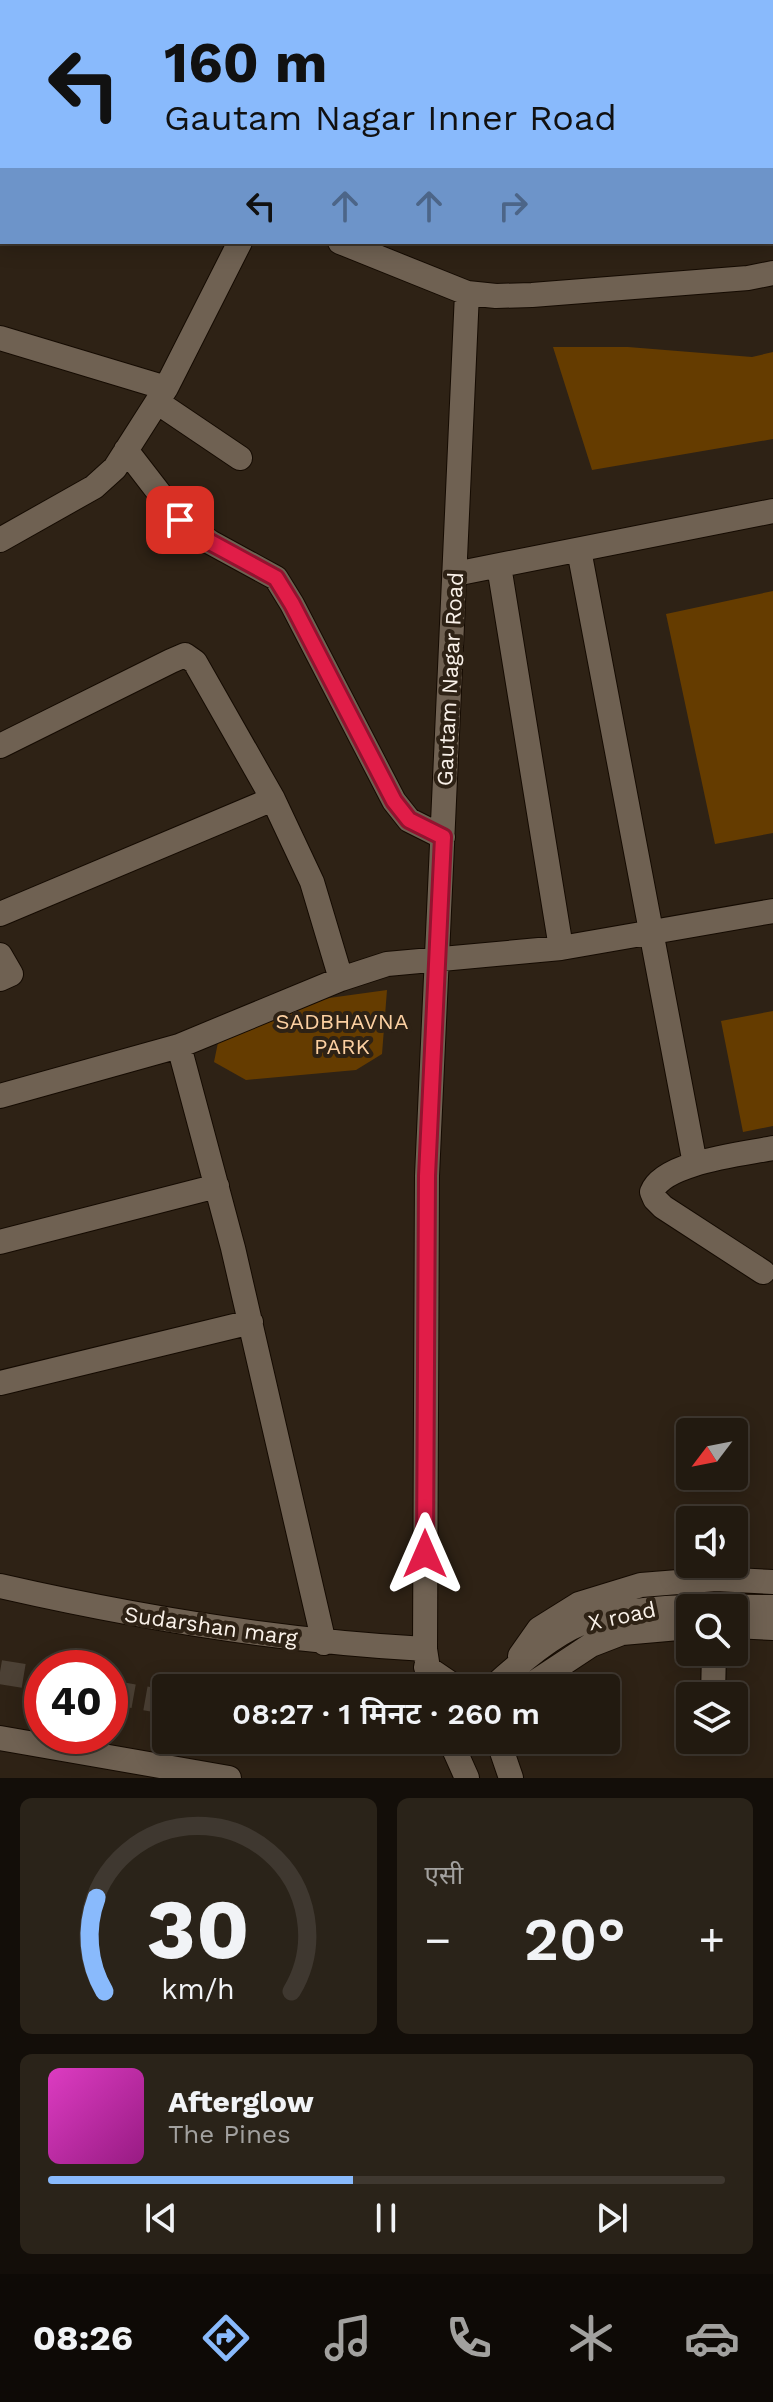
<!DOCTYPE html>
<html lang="hi">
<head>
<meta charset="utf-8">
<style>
  :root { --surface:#221a10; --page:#2a2319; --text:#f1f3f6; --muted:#a2a19f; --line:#3f3830; --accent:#89bafc }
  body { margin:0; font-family:"Work Sans","Noto Sans Devanagari",sans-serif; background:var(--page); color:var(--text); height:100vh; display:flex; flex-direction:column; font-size:30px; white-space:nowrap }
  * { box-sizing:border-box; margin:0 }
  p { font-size:26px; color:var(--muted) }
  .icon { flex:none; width:44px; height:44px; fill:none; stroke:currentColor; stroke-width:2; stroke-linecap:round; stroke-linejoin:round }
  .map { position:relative; height:1778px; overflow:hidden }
  .sheet { display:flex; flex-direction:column; gap:20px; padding:20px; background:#130e09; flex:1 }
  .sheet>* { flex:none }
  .top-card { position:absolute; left:0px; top:0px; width:774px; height:244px; box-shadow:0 4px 20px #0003,0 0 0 2px var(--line); background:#89bafc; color:#111; overflow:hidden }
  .needle { width:52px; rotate:238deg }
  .tools { position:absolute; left:676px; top:1418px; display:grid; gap:16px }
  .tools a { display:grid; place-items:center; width:72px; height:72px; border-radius:8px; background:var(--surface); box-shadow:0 4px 20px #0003,0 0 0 2px var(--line); font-size:40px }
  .speed { position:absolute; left:24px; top:1650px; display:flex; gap:16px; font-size:40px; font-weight:700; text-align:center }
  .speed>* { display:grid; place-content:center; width:104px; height:104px; border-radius:50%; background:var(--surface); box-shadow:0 4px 20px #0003,0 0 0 2px var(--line); line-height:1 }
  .speed .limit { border:12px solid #d22; background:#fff; color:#111 }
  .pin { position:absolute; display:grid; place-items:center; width:68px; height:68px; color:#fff; margin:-34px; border-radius:16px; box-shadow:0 4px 12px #0006 }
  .me { position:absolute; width:88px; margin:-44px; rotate:0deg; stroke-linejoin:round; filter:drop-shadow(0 0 6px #0008) }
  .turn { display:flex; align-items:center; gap:28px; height:168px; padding:0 32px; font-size:36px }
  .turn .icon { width:104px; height:104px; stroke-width:2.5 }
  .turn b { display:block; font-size:56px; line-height:68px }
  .lanes { display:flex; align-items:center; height:76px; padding:0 32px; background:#0003; justify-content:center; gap:40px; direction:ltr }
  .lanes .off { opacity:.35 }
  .big { font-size:60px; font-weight:600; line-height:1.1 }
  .sheet .tile { flex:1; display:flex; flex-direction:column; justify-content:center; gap:12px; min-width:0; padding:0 28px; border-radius:12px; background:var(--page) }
  .sheet .dial { align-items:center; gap:0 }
  .dial svg { height:208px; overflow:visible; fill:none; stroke:var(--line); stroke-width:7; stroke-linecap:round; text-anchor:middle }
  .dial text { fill:var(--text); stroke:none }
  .song { display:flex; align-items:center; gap:24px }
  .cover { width:96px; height:96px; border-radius:12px; background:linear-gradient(135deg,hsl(310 70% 55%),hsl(310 70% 35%)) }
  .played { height:8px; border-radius:4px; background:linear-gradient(90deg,var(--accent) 45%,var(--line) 45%) }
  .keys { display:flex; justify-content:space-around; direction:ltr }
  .heat { display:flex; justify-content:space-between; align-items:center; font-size:44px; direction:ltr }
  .sheet .tiles { flex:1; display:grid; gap:20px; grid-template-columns:1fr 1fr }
  .tile:last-child { grid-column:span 2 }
  .trip { position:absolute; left:152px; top:1674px; width:468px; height:80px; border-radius:8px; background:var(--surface); box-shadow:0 4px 20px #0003,0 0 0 2px var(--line); font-weight:600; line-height:80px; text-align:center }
  .tabs { display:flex; height:128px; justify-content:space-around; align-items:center; background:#0e0a06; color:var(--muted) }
  .tabs .icon { width:56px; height:56px }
  .tabs .on { color:var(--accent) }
  .tabs b { font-size:36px; color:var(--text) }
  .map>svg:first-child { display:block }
  .green { fill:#653c00 }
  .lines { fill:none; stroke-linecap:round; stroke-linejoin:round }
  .minor-tunnel { stroke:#4c4135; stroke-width:24; stroke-dasharray:24 12; stroke-linecap:butt }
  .minor-casing { stroke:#150b02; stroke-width:26 }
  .minor { stroke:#6f6152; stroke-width:24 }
  .route-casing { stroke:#92132f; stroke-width:20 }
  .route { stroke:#e11d48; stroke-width:14 }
  .labels { text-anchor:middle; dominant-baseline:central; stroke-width:8; stroke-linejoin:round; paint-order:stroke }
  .street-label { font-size:22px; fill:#f9f1e9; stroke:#2e2215 }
  .park-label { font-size:22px; fill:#fcd0a2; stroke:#2e2215 }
</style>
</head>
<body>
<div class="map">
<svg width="773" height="1778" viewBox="0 0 773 1778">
  <rect width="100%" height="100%" fill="#2e2215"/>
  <path class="green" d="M 284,0 L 773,0 L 773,110 L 772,113 L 772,2 L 283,2 Z
    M 553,347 L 628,347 L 752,357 L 773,352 L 773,439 L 592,470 Z
    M 773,591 L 773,833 L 715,844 L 666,614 Z
    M 387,990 L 382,1054 L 356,1070 L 246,1080 L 214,1062 L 223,1018 L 329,998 Z
    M 773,1011 L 773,1126 L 743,1132 L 721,1021 Z"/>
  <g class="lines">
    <path class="minor-tunnel" d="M 0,1672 L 42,1679
      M 110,1692 L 166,1702"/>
    <defs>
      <path id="minor" d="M 60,2 L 61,0
        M 257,2 L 257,0
        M 0,108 L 2,109
        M 340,242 L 467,293 L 496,296 L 532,295 L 748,278 L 773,273
        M 0,338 L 166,388
        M 157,402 L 240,458
        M 126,450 L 180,520 L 210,542 L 276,578 L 292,604 L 394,801 L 409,820 L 443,837
        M 0,540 L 94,487 L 115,468 L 166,388 L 240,242
        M 579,550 L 695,1164
        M 499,566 L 561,948
        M 455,574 L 773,511
        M 0,746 L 171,661 L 185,655 L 195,662 L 273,799 L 312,882 L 341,979
        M 0,914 L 273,799
        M 0,955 L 11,974 L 0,979
        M 0,1096 L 179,1046
        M 0,1242 L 217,1186
        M 763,1272 L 663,1207 L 655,1199 L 652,1192 C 663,1162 744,1154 773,1148
        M 0,1383 L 251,1322
        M 0,1586 C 140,1618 281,1641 425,1649
        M 734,1626 L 773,1628
        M 324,1643 L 233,1248 L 179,1046 L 341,979 L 387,964 L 561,948 L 773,911
        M 520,1656 L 539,1629 L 579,1604 L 641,1585 L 716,1579 L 773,1582
        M 426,1667 L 457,1688
        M 431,1688 L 425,1649 L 427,1176 L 467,293
        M 492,1688 C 516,1666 557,1630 588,1621 C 648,1603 712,1607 773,1607
        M 526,1688 L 591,1645 L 622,1633 L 690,1627
        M 713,1696 L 714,1652
        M 0,1738 L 229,1778
        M 450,1740 L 467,1778
        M 498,1740 L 511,1778"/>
    </defs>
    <use href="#minor" class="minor-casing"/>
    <use href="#minor" class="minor"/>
  </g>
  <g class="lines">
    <defs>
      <path id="route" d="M 180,520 L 210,542 L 276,578 L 292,604 L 394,801 L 409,820 L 443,837 L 427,1176 L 425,1554"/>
    </defs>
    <use href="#route" class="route-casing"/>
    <use href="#route" class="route"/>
  </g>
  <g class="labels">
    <g class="street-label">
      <text transform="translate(450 679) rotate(-87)">Gautam Nagar Road</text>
      <text transform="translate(622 1616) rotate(-12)">X road</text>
      <text transform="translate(211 1626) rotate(8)">Sudarshan marg</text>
    </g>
    <g class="park-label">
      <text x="342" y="1021">SADBHAVNA<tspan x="342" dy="25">PARK</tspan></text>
    </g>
  </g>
</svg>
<div class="tools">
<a><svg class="needle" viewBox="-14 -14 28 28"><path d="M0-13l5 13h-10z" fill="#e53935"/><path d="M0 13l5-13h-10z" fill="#a2a19f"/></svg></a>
<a><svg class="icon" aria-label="sound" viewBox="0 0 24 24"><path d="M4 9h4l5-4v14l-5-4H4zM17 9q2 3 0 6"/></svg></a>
<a><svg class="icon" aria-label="search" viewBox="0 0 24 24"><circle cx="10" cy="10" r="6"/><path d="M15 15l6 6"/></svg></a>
<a><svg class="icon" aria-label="layers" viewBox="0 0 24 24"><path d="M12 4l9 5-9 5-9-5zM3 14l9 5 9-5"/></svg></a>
</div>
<div class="speed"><div class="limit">40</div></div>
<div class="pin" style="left:180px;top:520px;background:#d93025"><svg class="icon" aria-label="arrive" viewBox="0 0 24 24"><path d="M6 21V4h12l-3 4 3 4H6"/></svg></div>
<svg class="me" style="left:425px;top:1554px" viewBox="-20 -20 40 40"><path d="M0-17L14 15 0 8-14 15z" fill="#e11d48" stroke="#fff" stroke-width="4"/></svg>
<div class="trip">08:27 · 1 मिनट · 260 m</div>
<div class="top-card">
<div class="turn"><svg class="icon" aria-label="left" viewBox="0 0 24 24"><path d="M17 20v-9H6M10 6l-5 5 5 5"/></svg><div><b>160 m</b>Gautam Nagar Inner Road</div></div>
<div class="lanes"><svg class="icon" aria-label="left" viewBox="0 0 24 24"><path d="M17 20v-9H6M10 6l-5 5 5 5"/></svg><svg class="icon off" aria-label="ahead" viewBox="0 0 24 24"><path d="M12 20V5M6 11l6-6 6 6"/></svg><svg class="icon off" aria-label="ahead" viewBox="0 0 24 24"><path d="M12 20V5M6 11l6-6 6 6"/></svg><svg class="icon off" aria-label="right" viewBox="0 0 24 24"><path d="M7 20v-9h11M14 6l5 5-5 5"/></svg></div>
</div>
</div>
<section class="sheet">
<div class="tiles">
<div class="tile dial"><svg viewBox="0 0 100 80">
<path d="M14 69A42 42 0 1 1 86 69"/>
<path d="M14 69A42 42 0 0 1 11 33" stroke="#89bafc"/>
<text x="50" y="56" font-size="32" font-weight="700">30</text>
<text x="50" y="72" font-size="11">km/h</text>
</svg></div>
<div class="tile"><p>एसी</p>
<div class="heat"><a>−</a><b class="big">20°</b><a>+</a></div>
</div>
<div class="tile">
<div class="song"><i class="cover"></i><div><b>Afterglow</b><p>The Pines</p></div></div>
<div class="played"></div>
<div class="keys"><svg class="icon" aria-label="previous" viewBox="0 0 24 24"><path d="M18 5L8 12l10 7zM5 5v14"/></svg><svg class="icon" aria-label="pause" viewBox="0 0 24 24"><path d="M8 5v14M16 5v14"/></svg><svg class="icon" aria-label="next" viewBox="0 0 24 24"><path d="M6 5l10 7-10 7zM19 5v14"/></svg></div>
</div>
</div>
</section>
<nav class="tabs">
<b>08:26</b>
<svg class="icon on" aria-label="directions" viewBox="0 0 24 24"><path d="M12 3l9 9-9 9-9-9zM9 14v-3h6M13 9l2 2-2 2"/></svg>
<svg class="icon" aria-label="music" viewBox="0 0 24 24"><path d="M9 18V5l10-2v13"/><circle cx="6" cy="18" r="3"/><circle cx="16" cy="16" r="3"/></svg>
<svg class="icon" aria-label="phone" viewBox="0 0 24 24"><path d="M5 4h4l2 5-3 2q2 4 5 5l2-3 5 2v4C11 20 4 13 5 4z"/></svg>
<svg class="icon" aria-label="climate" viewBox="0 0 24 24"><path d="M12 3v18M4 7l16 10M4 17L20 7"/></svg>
<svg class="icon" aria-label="car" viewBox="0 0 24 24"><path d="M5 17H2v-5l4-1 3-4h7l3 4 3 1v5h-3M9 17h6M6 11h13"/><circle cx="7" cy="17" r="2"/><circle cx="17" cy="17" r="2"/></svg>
</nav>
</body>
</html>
